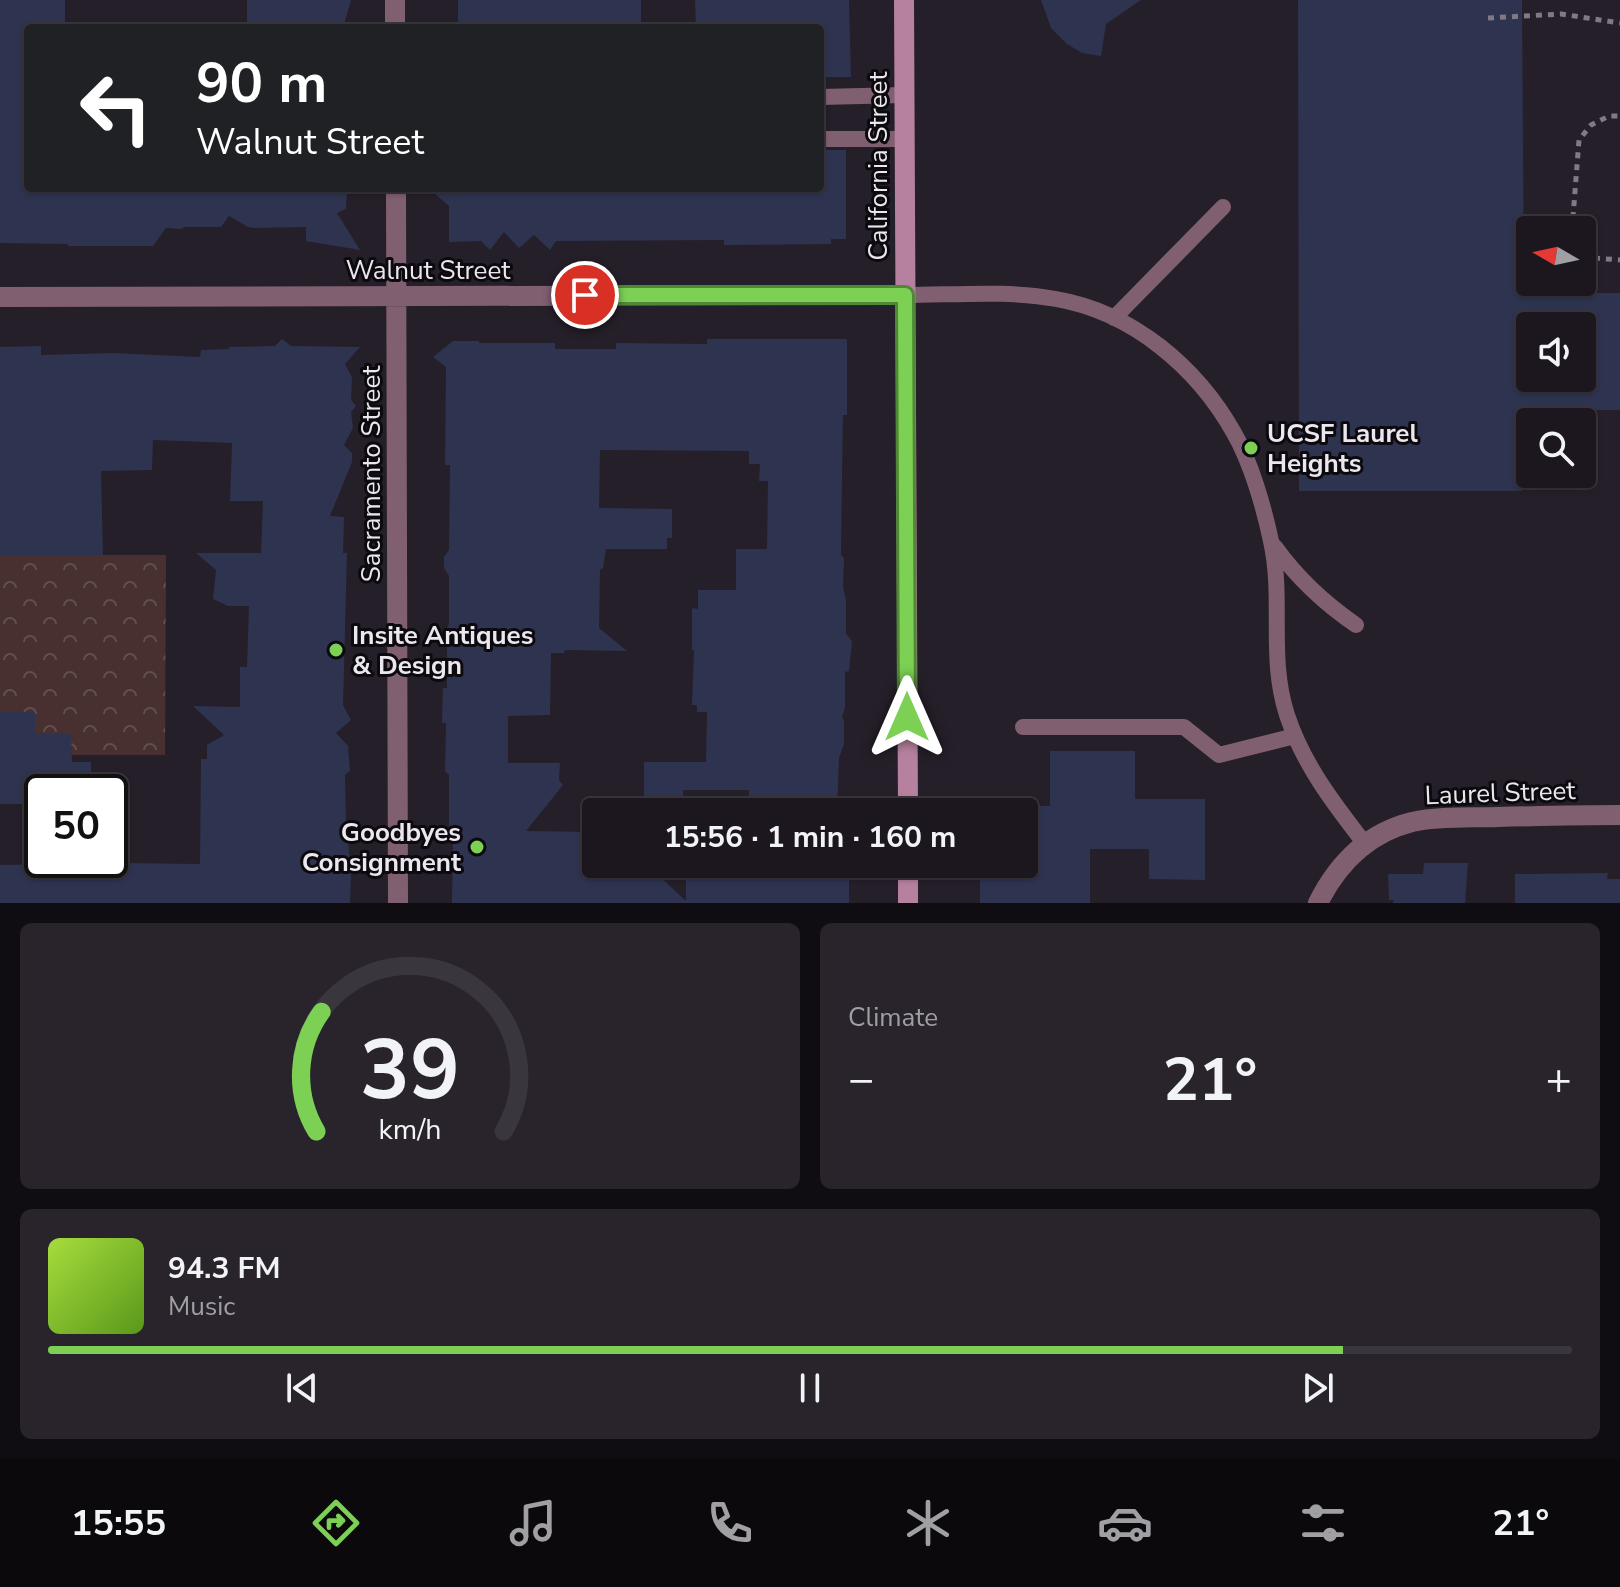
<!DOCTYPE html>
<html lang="en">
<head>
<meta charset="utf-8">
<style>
  :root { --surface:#1c171f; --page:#29242c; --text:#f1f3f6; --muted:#a09fa4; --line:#3a363d; --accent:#7cd155 }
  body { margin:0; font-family:"Nunito Sans",sans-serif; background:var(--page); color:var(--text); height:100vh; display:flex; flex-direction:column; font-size:30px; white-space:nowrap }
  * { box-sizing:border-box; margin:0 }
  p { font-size:26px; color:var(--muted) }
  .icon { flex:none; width:44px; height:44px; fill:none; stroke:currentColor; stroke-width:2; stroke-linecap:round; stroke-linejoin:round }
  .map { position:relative; height:903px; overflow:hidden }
  .side { display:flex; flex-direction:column; gap:20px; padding:20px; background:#0f0d11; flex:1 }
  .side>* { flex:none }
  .top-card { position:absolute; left:24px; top:24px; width:800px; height:168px; border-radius:8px; box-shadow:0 2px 6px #0004,0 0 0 2px var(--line); background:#202124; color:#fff; overflow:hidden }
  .needle { width:52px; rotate:279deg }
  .tools { position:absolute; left:1516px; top:216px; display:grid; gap:16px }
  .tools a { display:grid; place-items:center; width:80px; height:80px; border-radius:8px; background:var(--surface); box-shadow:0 2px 6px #0004,0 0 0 2px var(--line); font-size:40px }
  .speed { position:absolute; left:24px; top:774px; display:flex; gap:16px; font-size:40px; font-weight:700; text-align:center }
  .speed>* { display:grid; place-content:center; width:104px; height:104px; border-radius:50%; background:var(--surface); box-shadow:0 2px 6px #0004,0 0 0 2px var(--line); line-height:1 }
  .speed .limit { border:4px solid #111; border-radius:12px; background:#fff; color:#111 }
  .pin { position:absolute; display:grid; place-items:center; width:68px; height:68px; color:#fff; margin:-34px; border:4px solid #fff; border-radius:50%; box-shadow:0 2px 8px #0007 }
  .me { position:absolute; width:88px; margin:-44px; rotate:0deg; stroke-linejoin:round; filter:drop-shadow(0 0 6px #0008) }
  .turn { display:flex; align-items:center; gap:28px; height:168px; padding:0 40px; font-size:36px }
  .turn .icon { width:104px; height:104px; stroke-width:2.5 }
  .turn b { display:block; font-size:56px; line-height:68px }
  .big { font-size:60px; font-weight:700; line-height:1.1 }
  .side .tile { flex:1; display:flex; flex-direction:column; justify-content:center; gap:12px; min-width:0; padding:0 28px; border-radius:12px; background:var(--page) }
  .side .dial { align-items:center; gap:0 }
  .dial svg { height:208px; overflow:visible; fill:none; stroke:var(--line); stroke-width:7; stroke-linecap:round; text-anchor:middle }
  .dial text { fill:var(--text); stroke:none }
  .song { display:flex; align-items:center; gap:24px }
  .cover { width:96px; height:96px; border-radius:12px; background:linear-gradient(135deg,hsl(80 70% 55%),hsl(90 70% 35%)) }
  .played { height:8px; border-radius:4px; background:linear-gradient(90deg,var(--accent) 85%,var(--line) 85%) }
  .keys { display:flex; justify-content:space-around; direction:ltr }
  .heat { display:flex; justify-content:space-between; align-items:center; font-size:44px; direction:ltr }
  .side .tiles { flex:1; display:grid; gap:20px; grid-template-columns:1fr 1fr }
  .tile:last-child { grid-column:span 2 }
  .trip { position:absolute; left:582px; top:798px; width:456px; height:80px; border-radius:8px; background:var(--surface); box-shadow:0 2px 6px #0004,0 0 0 2px var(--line); font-weight:700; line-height:80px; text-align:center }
  .tab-bar { display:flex; height:128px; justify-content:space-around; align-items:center; background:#0b090c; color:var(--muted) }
  .tab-bar .icon { width:56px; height:56px }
  .tab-bar .active { color:var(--accent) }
  .tab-bar b { font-size:36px; color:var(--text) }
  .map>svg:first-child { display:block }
  .park { fill:url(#park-crowns) }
  .building { fill:#2e3350; fill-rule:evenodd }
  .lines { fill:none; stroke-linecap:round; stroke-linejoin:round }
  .path { stroke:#7f7a83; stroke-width:5; stroke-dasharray:6 6; stroke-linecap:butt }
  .service { stroke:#805f71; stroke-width:16 }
  .minor { stroke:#805f71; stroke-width:20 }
  .secondary { stroke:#b6819e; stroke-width:20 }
  .route-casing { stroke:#518837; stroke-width:20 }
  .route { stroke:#7cd155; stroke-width:14 }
  .poi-dot { fill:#7cd155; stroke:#0c0a0e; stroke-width:3 }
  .labels { text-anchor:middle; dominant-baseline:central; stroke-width:6; stroke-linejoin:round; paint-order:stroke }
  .street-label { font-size:26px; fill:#ebe7ee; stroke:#0c0a0e }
  .poi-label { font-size:26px; font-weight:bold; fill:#ebe7ee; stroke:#0c0a0e; text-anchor:start }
</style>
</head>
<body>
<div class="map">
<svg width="1620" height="903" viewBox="0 0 1620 903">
  <defs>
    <pattern id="park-crowns" width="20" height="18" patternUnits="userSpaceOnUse" patternTransform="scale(2)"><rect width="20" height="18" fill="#493030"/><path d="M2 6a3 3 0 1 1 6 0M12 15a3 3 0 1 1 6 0" fill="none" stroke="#634e4e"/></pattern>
  </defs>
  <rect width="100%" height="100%" fill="#251f29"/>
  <path class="park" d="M 0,555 L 166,555 L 165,755 L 0,755 Z"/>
  <path class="building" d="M 0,0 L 65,0 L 65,28 L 28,28 L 28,188 L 122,191 L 122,188 L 347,188 L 346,209 L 337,213 L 360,250 L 306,241 L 306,227 L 254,228 L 248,227 L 229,216 L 221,227 L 184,227 L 181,229 L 166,228 L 153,246 L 68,246 L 68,244 L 0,243 Z
    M 247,0 L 351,0 L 343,28 L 247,28 Z
    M 458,0 L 641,0 L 641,28 L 458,28 Z
    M 695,0 L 849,0 L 851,77 L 820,77 L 820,28 L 696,28 Z
    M 1041,0 L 1141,0 L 1106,24 L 1101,56 L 1082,53 L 1067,44 L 1051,28 Z
    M 1298,0 L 1522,0 L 1524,293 L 1620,293 L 1620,410 L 1523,410 L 1522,491 L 1299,491 ZM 1530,326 L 1582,326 L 1582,378 L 1530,378 Z
    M 820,150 L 846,150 L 846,239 L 831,239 L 831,244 L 724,245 L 724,240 L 556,241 L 550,250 L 534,235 L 519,248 L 504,232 L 490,250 L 481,241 L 449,242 L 449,206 L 428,188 L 820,188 Z
    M 282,339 L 291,346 L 360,347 L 345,364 L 352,377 L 351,400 L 356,406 L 351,412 L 353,428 L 344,445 L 352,453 L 352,462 L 330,516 L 344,517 L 343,553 L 347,553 L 343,705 L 351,720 L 336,733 L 348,746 L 350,771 L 345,775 L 346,823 L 353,833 L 348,838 L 351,877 L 350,903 L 0,903 L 0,865 L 121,863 L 200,864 L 201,759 L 207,759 L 207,745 L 224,735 L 193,706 L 240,707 L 240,667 L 247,667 L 249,606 L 228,606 L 213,599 L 216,570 L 196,553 L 261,553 L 263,501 L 230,501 L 232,443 L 153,440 L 152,470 L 101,471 L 103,555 L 0,555 L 0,347 L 41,346 L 41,355 L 113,353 L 200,357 L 201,350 L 229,349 L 229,347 L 275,346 Z
    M 707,339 L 847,339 L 847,415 L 843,415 L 842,477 L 841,555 L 844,558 L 843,587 L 846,600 L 846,634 L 852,641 L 849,671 L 845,672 L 845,707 L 842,718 L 844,720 L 844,744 L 839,758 L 837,812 L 749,812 L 749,790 L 683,790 L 683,812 L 644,812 L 644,762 L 706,762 L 707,712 L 697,712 L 697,705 L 692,705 L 694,650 L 692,650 L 692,608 L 698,609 L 698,590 L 736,590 L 736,549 L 767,549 L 768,481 L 759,481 L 760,464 L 749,464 L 749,451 L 600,450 L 599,508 L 672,509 L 672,538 L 667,538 L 667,549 L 606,549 L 603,568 L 600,570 L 599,628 L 627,651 L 565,650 L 564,653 L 551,653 L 550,715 L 508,716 L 508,763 L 560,763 L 559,780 L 563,785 L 526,831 L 596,832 L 596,864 L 646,864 L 686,901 L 686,864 L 849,864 L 849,903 L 452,903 L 453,829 L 449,829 L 449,775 L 445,771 L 446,723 L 442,723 L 443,688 L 447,688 L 447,648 L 444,644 L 444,634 L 449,624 L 449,576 L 444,568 L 444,557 L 449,550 L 450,465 L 445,465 L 446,367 L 433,357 L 453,341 L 479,341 L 479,343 L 555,343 L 555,349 L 616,349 L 616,343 L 707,344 Z
    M 0,712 L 35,712 L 35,734 L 71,734 L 72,762 L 91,762 L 91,792 L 42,792 L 42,804 L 0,804 Z
    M 1050,751 L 1135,751 L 1135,799 L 1205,799 L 1205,880 L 1149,879 L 1149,849 L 1090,849 L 1090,903 L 980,903 L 980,864 L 1024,864 L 1024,806 L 1050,806 Z
    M 1424,863 L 1468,863 L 1465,903 L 1393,903 L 1394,900 L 1389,900 L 1388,874 L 1423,874 Z
    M 1608,873 L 1607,879 L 1620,879 L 1620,903 L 1515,903 L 1515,874 Z"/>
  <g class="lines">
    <path class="path" d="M 1488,18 L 1561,14 L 1620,23
      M 1572,230 L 1579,140 L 1591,125 L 1609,116 L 1620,116
      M 1582,257 L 1620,260
      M 1571,288 L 1571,282"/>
    <path class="service" d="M 820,97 L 904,95
      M 820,139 L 904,139
      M 905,295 C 953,295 1008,290 1056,299 C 1132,312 1197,367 1234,433 C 1251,462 1264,508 1271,541 C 1284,599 1268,657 1287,715 C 1303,764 1334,804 1365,844
      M 1114,318 L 1223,207
      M 1275,547 C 1298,579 1324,603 1356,625
      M 1023,727 L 1184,727 L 1219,755 L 1295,736"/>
    <path class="minor" d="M 395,0 L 395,28
      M 396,188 L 398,903
      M 0,297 L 905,295
      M 1318,903 C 1338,863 1368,833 1412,822 C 1440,816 1470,818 1498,817 C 1538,816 1579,815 1620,815"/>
    <path class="secondary" d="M 904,0 L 908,812
      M 908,864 L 908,903"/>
  </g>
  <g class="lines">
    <defs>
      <path id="route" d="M 585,295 L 905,295 L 907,717"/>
    </defs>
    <use href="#route" class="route-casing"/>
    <use href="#route" class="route"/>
  </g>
  <g class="poi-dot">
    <circle cx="1251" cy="448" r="8"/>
    <circle cx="336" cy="650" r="8"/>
    <circle cx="477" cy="847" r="8"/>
  </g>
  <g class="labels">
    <g class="street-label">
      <text transform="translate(878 166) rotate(-90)">California Street</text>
      <text x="428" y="270">Walnut Street</text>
      <text transform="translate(371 474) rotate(-90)">Sacramento Street</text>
      <text transform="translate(1500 793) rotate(-2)">Laurel Street</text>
    </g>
    <g class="poi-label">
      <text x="1267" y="433">UCSF Laurel<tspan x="1267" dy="30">Heights</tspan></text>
      <text x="352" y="635">Insite Antiques<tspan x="352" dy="30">&amp; Design</tspan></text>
      <text x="461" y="832" text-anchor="end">Goodbyes<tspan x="461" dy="30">Consignment</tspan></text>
    </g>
  </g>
</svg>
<div class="tools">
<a><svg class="needle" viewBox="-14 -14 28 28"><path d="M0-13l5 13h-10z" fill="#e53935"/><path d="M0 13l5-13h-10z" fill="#a09fa4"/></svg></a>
<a><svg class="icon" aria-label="sound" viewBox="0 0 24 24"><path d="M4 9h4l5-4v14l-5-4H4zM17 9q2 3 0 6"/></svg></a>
<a><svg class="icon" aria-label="search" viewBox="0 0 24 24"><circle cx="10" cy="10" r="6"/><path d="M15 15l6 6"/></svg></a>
</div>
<div class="speed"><div class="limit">50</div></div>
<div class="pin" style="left:585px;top:295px;background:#d93025"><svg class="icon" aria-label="arrive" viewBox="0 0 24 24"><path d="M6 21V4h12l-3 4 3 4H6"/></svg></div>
<svg class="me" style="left:907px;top:717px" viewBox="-20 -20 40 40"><path d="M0-17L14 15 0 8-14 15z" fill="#7cd155" stroke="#fff" stroke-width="4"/></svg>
<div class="trip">15:56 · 1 min · 160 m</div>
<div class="top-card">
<div class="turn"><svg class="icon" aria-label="left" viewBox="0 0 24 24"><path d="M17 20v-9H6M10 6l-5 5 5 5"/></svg><div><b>90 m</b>Walnut Street</div></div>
</div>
</div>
<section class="side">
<div class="tiles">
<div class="tile dial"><svg viewBox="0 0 100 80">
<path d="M14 69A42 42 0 1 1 86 69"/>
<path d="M14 69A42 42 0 0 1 16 23" stroke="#7cd155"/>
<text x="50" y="56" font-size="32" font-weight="700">39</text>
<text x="50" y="72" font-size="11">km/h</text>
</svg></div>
<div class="tile"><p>Climate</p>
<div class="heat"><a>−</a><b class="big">21°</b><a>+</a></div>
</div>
<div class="tile">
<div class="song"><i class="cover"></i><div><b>94.3 FM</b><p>Music</p></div></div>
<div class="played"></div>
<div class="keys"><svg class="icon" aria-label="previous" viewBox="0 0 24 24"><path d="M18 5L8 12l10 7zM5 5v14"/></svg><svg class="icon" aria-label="pause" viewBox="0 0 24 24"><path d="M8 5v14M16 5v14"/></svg><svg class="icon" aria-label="next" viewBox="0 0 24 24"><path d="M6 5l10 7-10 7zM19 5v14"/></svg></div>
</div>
</div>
</section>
<nav class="tab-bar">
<b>15:55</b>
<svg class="icon active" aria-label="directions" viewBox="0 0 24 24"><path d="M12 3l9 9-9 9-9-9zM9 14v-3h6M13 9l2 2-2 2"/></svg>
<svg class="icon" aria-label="music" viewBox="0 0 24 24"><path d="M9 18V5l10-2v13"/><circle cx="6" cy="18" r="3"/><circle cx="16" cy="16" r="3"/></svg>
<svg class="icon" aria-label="phone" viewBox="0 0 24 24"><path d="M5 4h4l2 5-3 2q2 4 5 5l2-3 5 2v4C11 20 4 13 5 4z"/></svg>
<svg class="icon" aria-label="climate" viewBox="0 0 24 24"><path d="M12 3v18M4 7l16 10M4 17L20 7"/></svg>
<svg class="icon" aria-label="car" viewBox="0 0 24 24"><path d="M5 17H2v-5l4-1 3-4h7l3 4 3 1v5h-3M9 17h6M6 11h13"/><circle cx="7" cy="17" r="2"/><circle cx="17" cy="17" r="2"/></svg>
<svg class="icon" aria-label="filters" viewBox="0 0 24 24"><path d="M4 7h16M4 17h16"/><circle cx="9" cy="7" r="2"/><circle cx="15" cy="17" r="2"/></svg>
<b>21°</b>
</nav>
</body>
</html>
